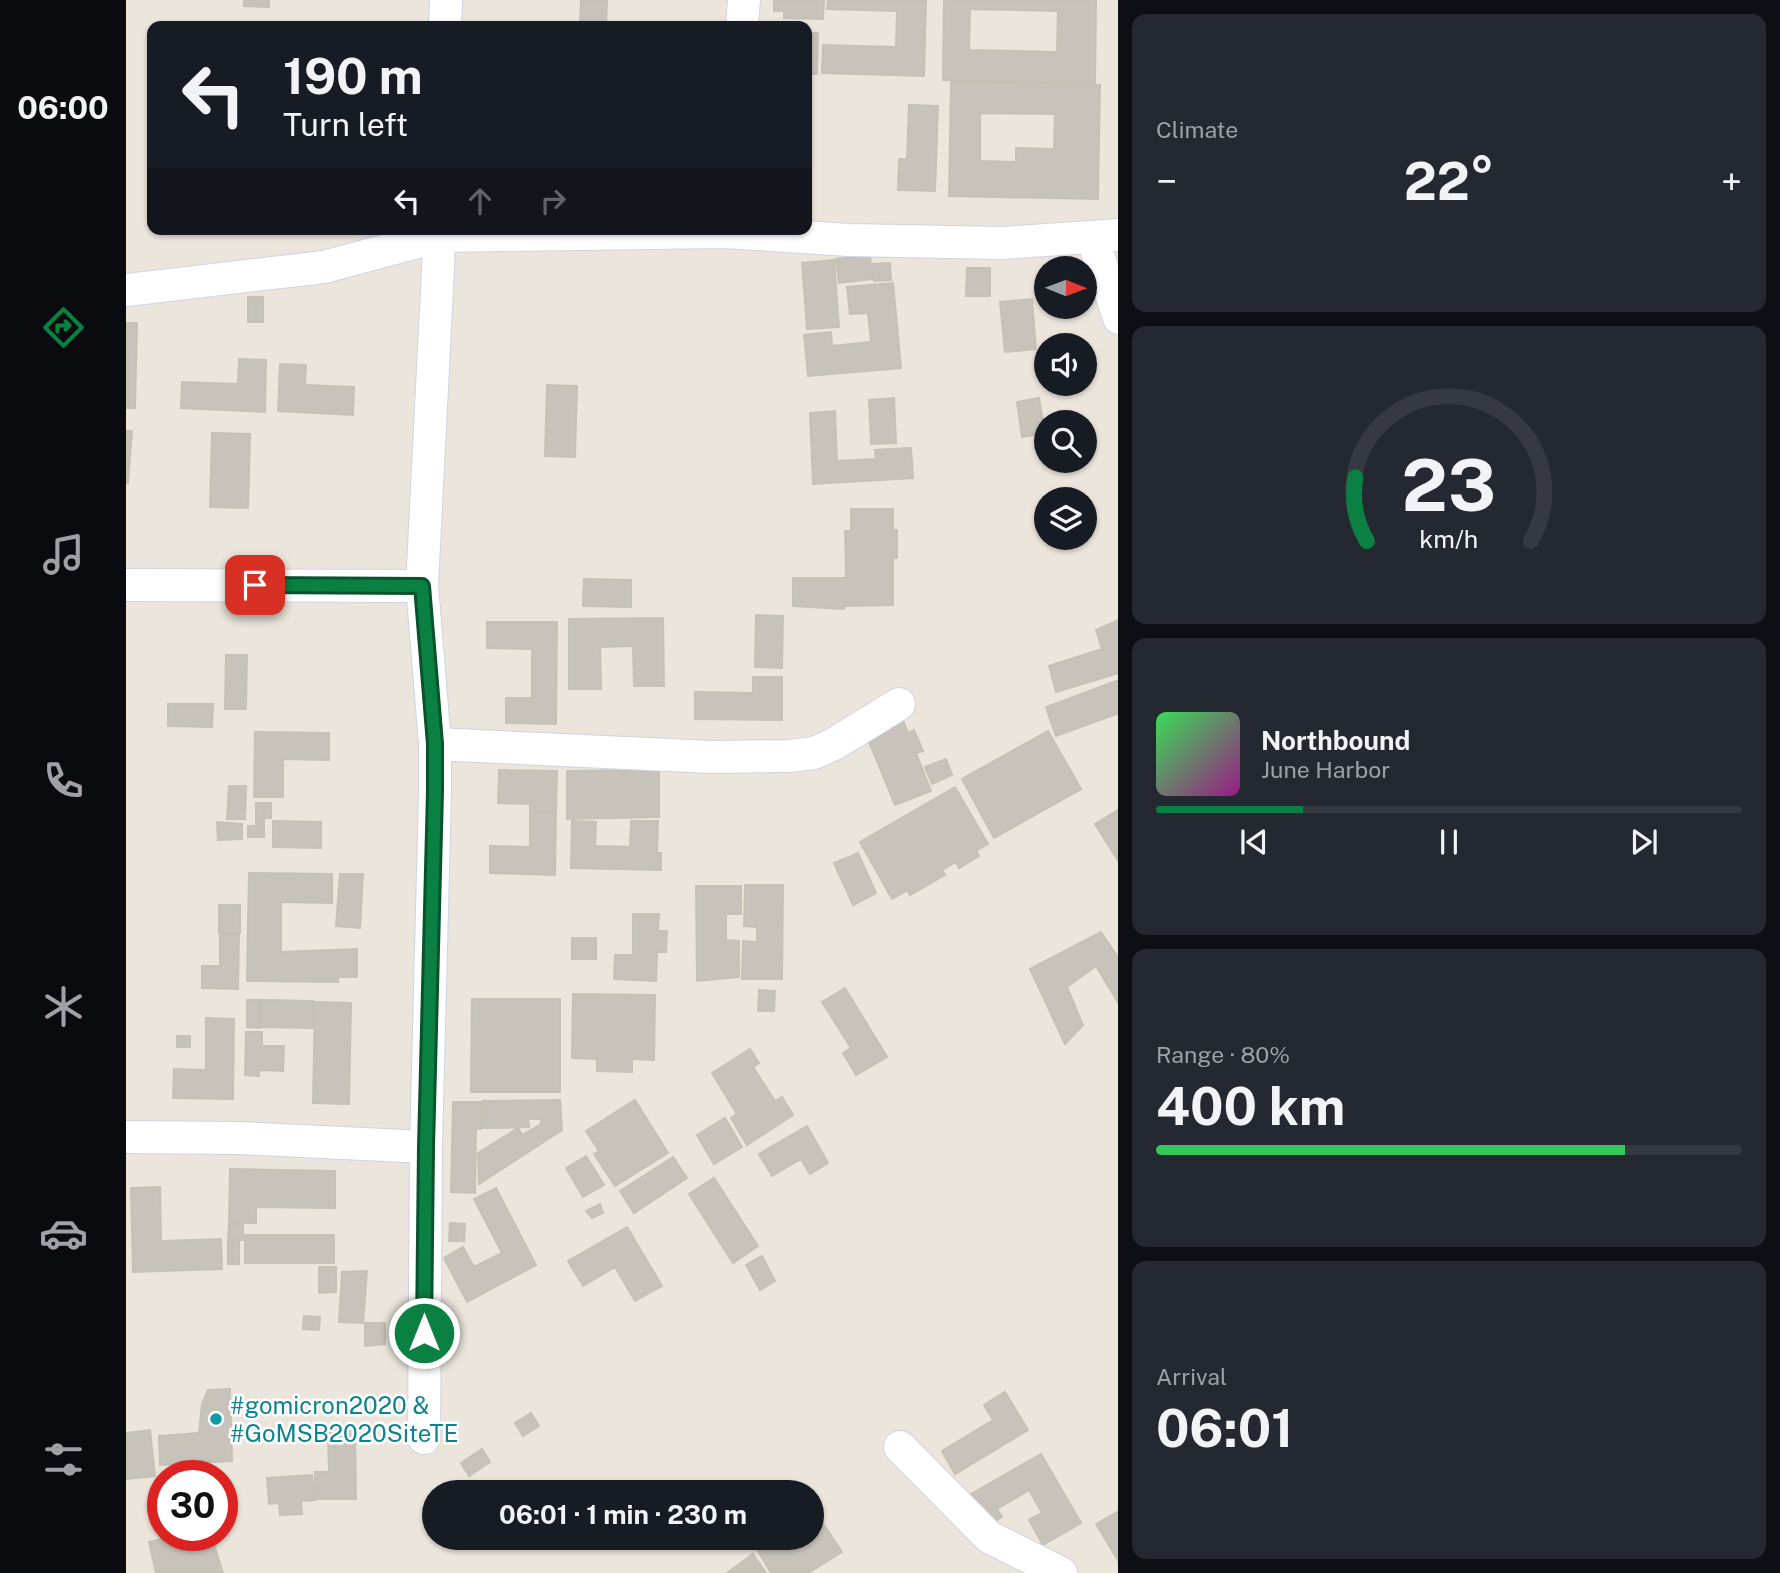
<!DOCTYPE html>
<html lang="en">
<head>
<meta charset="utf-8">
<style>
  :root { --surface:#171b24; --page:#242831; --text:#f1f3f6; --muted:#9ea1a6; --line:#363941; --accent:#0b8043 }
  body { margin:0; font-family:"Public Sans",sans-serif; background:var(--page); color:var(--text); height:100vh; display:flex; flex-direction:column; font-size:26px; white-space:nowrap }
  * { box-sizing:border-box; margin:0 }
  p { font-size:23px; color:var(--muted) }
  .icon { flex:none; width:38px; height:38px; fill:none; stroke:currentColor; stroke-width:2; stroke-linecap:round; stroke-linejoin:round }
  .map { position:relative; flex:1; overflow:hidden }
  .details { display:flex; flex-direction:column; gap:14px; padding:14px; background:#0d0f14; width:662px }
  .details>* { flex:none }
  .top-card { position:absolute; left:21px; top:21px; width:665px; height:214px; border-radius:14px; box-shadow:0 2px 5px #0004; background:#171b24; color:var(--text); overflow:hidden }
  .needle { width:46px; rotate:91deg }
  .tools { position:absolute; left:908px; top:256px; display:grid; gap:14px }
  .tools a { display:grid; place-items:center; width:63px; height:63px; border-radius:50%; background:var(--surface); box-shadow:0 2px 5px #0004; font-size:35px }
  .speed { position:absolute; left:21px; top:1460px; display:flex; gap:14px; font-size:35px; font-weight:700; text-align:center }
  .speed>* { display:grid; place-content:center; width:91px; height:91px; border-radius:50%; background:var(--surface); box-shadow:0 2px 5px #0004; line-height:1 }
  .speed .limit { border:10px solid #d22; background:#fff; color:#111 }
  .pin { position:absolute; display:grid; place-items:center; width:60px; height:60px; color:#fff; margin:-30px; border-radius:14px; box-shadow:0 4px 10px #0006 }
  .me { position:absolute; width:77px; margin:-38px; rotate:0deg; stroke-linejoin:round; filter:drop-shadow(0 0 5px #0008) }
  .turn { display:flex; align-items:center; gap:24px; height:147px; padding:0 21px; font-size:32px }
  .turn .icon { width:91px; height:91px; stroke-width:2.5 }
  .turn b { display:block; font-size:49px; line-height:60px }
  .lanes { display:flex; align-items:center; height:66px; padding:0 21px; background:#0003; justify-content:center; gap:35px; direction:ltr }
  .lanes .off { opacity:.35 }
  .big { font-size:52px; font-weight:700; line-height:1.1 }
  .details .card { flex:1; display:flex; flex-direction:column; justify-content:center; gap:10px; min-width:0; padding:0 24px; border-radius:14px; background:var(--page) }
  .details .dial { align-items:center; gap:0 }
  .dial svg { height:182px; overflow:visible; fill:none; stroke:var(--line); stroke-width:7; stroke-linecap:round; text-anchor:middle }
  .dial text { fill:var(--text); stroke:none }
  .song { display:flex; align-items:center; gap:21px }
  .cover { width:84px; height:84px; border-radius:10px; background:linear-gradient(135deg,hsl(130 70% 55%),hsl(310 70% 35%)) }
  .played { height:7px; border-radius:4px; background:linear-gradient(90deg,var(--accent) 25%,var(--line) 25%) }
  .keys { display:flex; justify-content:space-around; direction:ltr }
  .heat { display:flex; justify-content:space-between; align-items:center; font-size:38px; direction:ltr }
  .charge { height:10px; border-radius:5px; background:linear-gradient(90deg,#34c759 80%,var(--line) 0) }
  .trip { position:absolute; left:296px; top:1480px; width:402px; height:70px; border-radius:35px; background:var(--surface); box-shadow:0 2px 5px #0004; font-weight:700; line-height:70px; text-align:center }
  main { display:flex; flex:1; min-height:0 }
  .menu { display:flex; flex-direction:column; width:126px; justify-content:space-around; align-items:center; background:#090b0e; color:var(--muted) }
  .menu .icon { width:49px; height:49px }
  .menu .on { color:var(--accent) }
  .menu b { font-size:32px; color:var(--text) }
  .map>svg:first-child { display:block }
  .building { fill:#c7c3ba; stroke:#c6c1b5; stroke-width:2; fill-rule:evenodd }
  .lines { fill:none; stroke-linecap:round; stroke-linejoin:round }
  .minor-casing { stroke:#d0d3e2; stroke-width:34 }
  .minor { stroke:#fff; stroke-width:32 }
  .route-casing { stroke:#07532c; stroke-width:18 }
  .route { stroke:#0b8043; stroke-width:12 }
  .culture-dot { fill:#0f9aa8; stroke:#fff; stroke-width:2.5 }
  .labels { text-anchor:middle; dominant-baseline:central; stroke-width:5; stroke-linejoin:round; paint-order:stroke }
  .culture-label { font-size:24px; fill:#0d838f; stroke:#fff; text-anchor:start }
</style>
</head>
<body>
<main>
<nav class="menu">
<b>06:00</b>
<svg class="icon on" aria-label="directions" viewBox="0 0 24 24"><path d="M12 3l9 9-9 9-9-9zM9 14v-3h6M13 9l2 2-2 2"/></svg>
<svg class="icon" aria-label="music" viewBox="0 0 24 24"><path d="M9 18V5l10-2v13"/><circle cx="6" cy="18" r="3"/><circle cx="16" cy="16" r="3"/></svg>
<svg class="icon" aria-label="phone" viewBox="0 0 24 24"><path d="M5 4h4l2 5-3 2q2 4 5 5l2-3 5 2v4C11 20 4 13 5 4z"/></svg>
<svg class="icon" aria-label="climate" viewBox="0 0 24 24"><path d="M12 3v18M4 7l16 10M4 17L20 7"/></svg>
<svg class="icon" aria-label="car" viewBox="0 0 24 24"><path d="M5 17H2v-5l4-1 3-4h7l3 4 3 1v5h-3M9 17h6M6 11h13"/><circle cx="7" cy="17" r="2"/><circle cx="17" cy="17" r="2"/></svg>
<svg class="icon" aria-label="filters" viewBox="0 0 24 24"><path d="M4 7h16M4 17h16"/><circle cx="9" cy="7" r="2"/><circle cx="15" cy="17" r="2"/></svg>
</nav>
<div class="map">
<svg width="993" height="1573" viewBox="0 0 993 1573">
  <rect width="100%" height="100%" fill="#ebe5db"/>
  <path class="building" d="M 118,0 L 143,0 L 143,7 L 118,6 Z
    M 455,0 L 481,0 L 480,26 L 454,26 Z
    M 648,0 L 698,0 L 697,19 L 658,18 L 658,11 L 648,11 Z
    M 702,0 L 800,0 L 798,76 L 696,73 L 697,45 L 770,47 L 771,11 L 701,9 Z
    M 818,0 L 970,0 L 969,84 L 817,80 ZM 844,9 L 932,11 L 931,52 L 843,50 Z
    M 681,33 L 692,33 L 691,74 L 681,74 Z
    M 825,82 L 974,85 L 972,199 L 823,196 ZM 854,113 L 929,114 L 928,149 L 890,148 L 890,162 L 854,161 Z
    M 783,105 L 812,106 L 809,191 L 772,190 L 773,159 L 781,159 Z
    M 744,255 L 746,279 L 713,283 L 710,259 Z
    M 708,260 L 713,327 L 681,329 L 676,263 Z
    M 764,263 L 765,280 L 748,281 L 747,264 Z
    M 841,268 L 864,268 L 864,296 L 840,296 Z
    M 767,283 L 775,368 L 682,376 L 678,335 L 705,332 L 706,346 L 745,342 L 742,313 L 724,314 L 721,287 Z
    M 122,297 L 137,297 L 137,322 L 122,322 Z
    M 906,299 L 910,349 L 879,352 L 874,302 Z
    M 0,323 L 11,323 L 9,408 L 0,408 Z
    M 113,359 L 140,360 L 139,412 L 55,408 L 56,382 L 112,384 Z
    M 154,364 L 180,365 L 179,385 L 228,387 L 227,415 L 152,411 Z
    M 421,385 L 451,386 L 449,457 L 419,456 Z
    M 768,398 L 770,443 L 745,444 L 743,400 Z
    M 913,398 L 919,434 L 896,437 L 891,402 Z
    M 709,411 L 711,461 L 750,459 L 749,450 L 785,448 L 787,478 L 687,484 L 684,413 Z
    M 0,431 L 6,431 L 2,483 L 0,483 Z
    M 86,433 L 124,434 L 122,508 L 84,507 Z
    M 725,509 L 767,509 L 767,530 L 771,530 L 771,558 L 767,558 L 767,605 L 718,606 L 718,609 L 667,606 L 667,578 L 720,578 L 719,531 L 725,531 Z
    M 458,579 L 505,580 L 505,607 L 457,606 Z
    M 630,615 L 657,616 L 656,668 L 629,667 Z
    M 537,618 L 538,686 L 508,686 L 507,646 L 474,647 L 475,689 L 443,689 L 443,619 Z
    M 993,620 L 993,673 L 930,692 L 923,666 L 976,649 L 970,630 Z
    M 361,622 L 431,622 L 430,724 L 380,723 L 380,698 L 406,698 L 406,649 L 361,648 Z
    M 100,655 L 121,655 L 120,709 L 99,709 Z
    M 627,677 L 656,677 L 656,720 L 569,719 L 569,692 L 627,693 Z
    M 993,680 L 993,713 L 930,736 L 920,707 Z
    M 42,704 L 87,704 L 86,727 L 42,726 Z
    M 776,718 L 782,733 L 788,730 L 797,751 L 790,753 L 805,791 L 769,805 L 739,732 Z
    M 922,731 L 955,789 L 868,838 L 836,779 Z
    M 129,732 L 203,733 L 203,760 L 157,759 L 157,797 L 128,797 Z
    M 820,759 L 826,775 L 806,784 L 799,767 Z
    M 373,770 L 431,771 L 430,811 L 404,811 L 404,804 L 372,803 Z
    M 533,770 L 533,817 L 441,819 L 441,771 Z
    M 103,786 L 120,786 L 119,819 L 101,819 Z
    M 829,787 L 862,844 L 850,851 L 853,856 L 833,868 L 830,862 L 816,870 L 819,875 L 784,895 L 782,890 L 766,899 L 734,842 Z
    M 130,803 L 145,803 L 145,818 L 138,818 L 138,837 L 122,837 L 122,826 L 130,826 Z
    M 992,810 L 993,811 L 993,862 L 969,824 Z
    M 404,811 L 430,811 L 429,875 L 364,873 L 364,846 L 404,847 Z
    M 147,821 L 195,822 L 195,848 L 147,847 Z
    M 446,821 L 470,822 L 469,846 L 504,847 L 505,821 L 532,821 L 531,853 L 535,853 L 535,870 L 445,868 Z
    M 91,822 L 116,824 L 116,839 L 92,840 Z
    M 732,853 L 750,893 L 727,905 L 708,863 Z
    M 123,873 L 206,874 L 206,903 L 155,902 L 155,952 L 231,949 L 231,977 L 212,977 L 212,982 L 121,981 Z
    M 214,874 L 237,874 L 234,928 L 210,926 Z
    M 619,885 L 657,885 L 656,979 L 616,979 L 617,941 L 631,942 L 631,927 L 618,926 Z
    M 570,886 L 615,886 L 615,914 L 600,914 L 600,940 L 613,941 L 613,977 L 571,981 Z
    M 93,905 L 114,905 L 114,933 L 93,933 Z
    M 507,914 L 533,914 L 532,931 L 541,931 L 540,952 L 531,952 L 530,981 L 488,979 L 489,955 L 507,955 Z
    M 975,932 L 993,959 L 993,1004 L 970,966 L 941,987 L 957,1025 L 939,1044 L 904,969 Z
    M 94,934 L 113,934 L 112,989 L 76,988 L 76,966 L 94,966 Z
    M 446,938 L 470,938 L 470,959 L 446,959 Z
    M 719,988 L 761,1057 L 730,1075 L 717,1053 L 725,1048 L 696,1002 Z
    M 633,990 L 649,991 L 648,1011 L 632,1011 Z
    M 447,994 L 529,995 L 528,1060 L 506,1059 L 506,1072 L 471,1071 L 471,1059 L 446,1058 Z
    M 346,999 L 434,999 L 434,1092 L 345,1092 Z
    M 121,1000 L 134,1000 L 133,1028 L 121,1027 Z
    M 136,1000 L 187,1001 L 187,1028 L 135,1027 Z
    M 189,1002 L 225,1003 L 223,1104 L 187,1103 Z
    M 80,1018 L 108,1019 L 107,1099 L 47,1098 L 48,1069 L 80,1070 Z
    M 120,1032 L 136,1032 L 136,1046 L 158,1046 L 157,1071 L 133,1070 L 133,1076 L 119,1075 Z
    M 51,1036 L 64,1036 L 64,1047 L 51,1047 Z
    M 624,1049 L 633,1063 L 627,1067 L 649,1101 L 656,1097 L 667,1115 L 621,1145 L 605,1118 L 611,1114 L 586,1073 Z
    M 434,1100 L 436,1130 L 353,1184 L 352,1153 L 392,1128 L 396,1135 L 415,1124 L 415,1119 L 402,1119 L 403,1127 L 357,1128 L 357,1101 Z
    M 509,1100 L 542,1153 L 489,1186 L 468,1154 L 473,1151 L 460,1131 Z
    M 327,1102 L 356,1102 L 355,1129 L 350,1128 L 349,1193 L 325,1192 Z
    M 599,1118 L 616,1147 L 588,1164 L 571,1135 Z
    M 681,1126 L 702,1163 L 684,1174 L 675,1159 L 646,1176 L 633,1154 Z
    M 460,1156 L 478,1185 L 457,1197 L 440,1168 Z
    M 547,1157 L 561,1178 L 508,1213 L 494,1191 Z
    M 104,1169 L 209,1171 L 209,1208 L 130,1207 L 130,1223 L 103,1222 Z
    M 588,1178 L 632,1246 L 607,1263 L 563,1194 Z
    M 34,1187 L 35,1241 L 95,1239 L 96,1269 L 7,1272 L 5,1188 Z
    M 370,1188 L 410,1265 L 341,1302 L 318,1258 L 337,1247 L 348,1267 L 376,1253 L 348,1199 Z
    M 474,1204 L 477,1213 L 466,1218 L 460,1211 Z
    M 324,1223 L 339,1224 L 338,1241 L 323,1241 Z
    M 103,1224 L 117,1224 L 117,1240 L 102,1240 Z
    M 501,1227 L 536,1286 L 509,1301 L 489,1267 L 457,1286 L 442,1261 Z
    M 119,1235 L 208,1235 L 208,1263 L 119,1263 Z
    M 102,1240 L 113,1240 L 113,1264 L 102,1264 Z
    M 636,1256 L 649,1281 L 634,1290 L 620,1265 Z
    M 193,1267 L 210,1267 L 210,1292 L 193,1293 Z
    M 241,1271 L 237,1323 L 213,1322 L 216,1272 Z
    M 178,1316 L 194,1317 L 193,1330 L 177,1329 Z
    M 239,1323 L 259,1323 L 259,1344 L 239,1346 Z
    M 104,1389 L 106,1461 L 34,1465 L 33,1436 L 73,1433 L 76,1404 L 82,1390 Z
    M 879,1392 L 902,1430 L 829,1474 L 816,1451 L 867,1420 L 858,1405 Z
    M 405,1413 L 413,1426 L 397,1436 L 389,1423 Z
    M 24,1430 L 29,1476 L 0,1479 L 0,1433 Z
    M 202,1431 L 229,1431 L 230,1499 L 189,1499 L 189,1472 L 203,1472 Z
    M 356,1449 L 364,1462 L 343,1476 L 335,1463 Z
    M 915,1454 L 955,1523 L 917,1545 L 903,1520 L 916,1513 L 903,1490 L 871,1509 L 876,1517 L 863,1525 L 845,1494 Z
    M 186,1475 L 189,1500 L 175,1501 L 176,1514 L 154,1515 L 153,1503 L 143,1504 L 141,1478 Z
    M 686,1507 L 716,1552 L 682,1573 L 645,1573 L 628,1544 L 638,1538 L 686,1538 Z
    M 993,1511 L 993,1562 L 970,1524 Z
    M 52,1535 L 85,1535 L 97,1573 L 30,1573 L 23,1542 Z
    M 627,1554 L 640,1573 L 601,1573 Z"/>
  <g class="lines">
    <defs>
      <path id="minor" d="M 319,26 L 320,0
        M 616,26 L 618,0
        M 966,237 L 993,318
        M 0,290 L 198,267 L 314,236 L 599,232 L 723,240 L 876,243 L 993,235
        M 0,585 L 296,586
        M 309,744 L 586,757 L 664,756 L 688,753 L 708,744 L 773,704
        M 0,1137 L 113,1138 L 300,1147
        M 298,1438 L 300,1147 L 309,791 L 309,744 L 296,586 L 314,229
        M 774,1447 L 863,1537 L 935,1573"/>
    </defs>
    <use href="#minor" class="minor-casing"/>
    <use href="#minor" class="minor"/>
  </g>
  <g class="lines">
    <defs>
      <path id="route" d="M 129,585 L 296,586 L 309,744 L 309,791 L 300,1147 L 298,1333"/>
    </defs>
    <use href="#route" class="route-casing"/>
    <use href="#route" class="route"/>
  </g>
  <circle class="culture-dot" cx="90" cy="1419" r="7"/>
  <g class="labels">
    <g class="culture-label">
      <text x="104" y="1405">#gomicron2020 &amp;<tspan x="104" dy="28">#GoMSB2020SiteTE</tspan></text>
    </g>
  </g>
</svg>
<div class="tools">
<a><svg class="needle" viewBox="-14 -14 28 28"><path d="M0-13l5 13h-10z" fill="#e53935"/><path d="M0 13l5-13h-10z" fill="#9ea1a6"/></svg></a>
<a><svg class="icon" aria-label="sound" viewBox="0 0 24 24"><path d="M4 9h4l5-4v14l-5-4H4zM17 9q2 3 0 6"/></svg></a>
<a><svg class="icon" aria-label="search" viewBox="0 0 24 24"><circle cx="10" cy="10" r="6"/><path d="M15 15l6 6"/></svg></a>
<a><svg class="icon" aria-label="layers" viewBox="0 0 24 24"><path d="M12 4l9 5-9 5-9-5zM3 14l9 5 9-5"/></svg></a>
</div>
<div class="speed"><div class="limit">30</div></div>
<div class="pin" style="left:129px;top:585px;background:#d93025"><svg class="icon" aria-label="arrive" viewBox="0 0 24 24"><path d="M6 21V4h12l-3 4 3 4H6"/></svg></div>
<svg class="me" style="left:298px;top:1333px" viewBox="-20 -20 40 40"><circle r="17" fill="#0b8043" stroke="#fff" stroke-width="3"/><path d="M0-11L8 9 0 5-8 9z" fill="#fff"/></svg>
<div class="trip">06:01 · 1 min · 230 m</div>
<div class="top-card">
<div class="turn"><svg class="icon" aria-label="left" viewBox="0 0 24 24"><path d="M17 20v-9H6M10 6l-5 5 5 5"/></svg><div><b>190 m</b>Turn left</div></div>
<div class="lanes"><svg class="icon" aria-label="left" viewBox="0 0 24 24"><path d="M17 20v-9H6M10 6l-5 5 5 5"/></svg><svg class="icon off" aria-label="ahead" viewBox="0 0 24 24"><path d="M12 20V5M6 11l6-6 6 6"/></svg><svg class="icon off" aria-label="right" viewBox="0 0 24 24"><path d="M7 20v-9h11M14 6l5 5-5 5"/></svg></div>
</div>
</div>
<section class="details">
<div class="card"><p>Climate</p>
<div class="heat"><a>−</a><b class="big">22°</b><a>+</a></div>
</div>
<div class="card dial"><svg viewBox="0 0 100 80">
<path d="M14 69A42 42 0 1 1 86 69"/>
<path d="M14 69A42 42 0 0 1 9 41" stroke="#0b8043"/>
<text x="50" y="56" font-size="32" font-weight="700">23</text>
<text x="50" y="72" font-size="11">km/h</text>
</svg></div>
<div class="card">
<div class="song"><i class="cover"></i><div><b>Northbound</b><p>June Harbor</p></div></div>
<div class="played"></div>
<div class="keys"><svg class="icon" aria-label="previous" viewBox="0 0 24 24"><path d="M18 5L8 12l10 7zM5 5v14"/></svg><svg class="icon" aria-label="pause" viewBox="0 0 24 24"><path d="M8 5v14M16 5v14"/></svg><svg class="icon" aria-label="next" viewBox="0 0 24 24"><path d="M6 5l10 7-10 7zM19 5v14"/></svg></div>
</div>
<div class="card"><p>Range · 80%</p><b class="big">400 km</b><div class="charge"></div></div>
<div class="card"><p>Arrival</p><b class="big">06:01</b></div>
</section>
</main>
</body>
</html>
